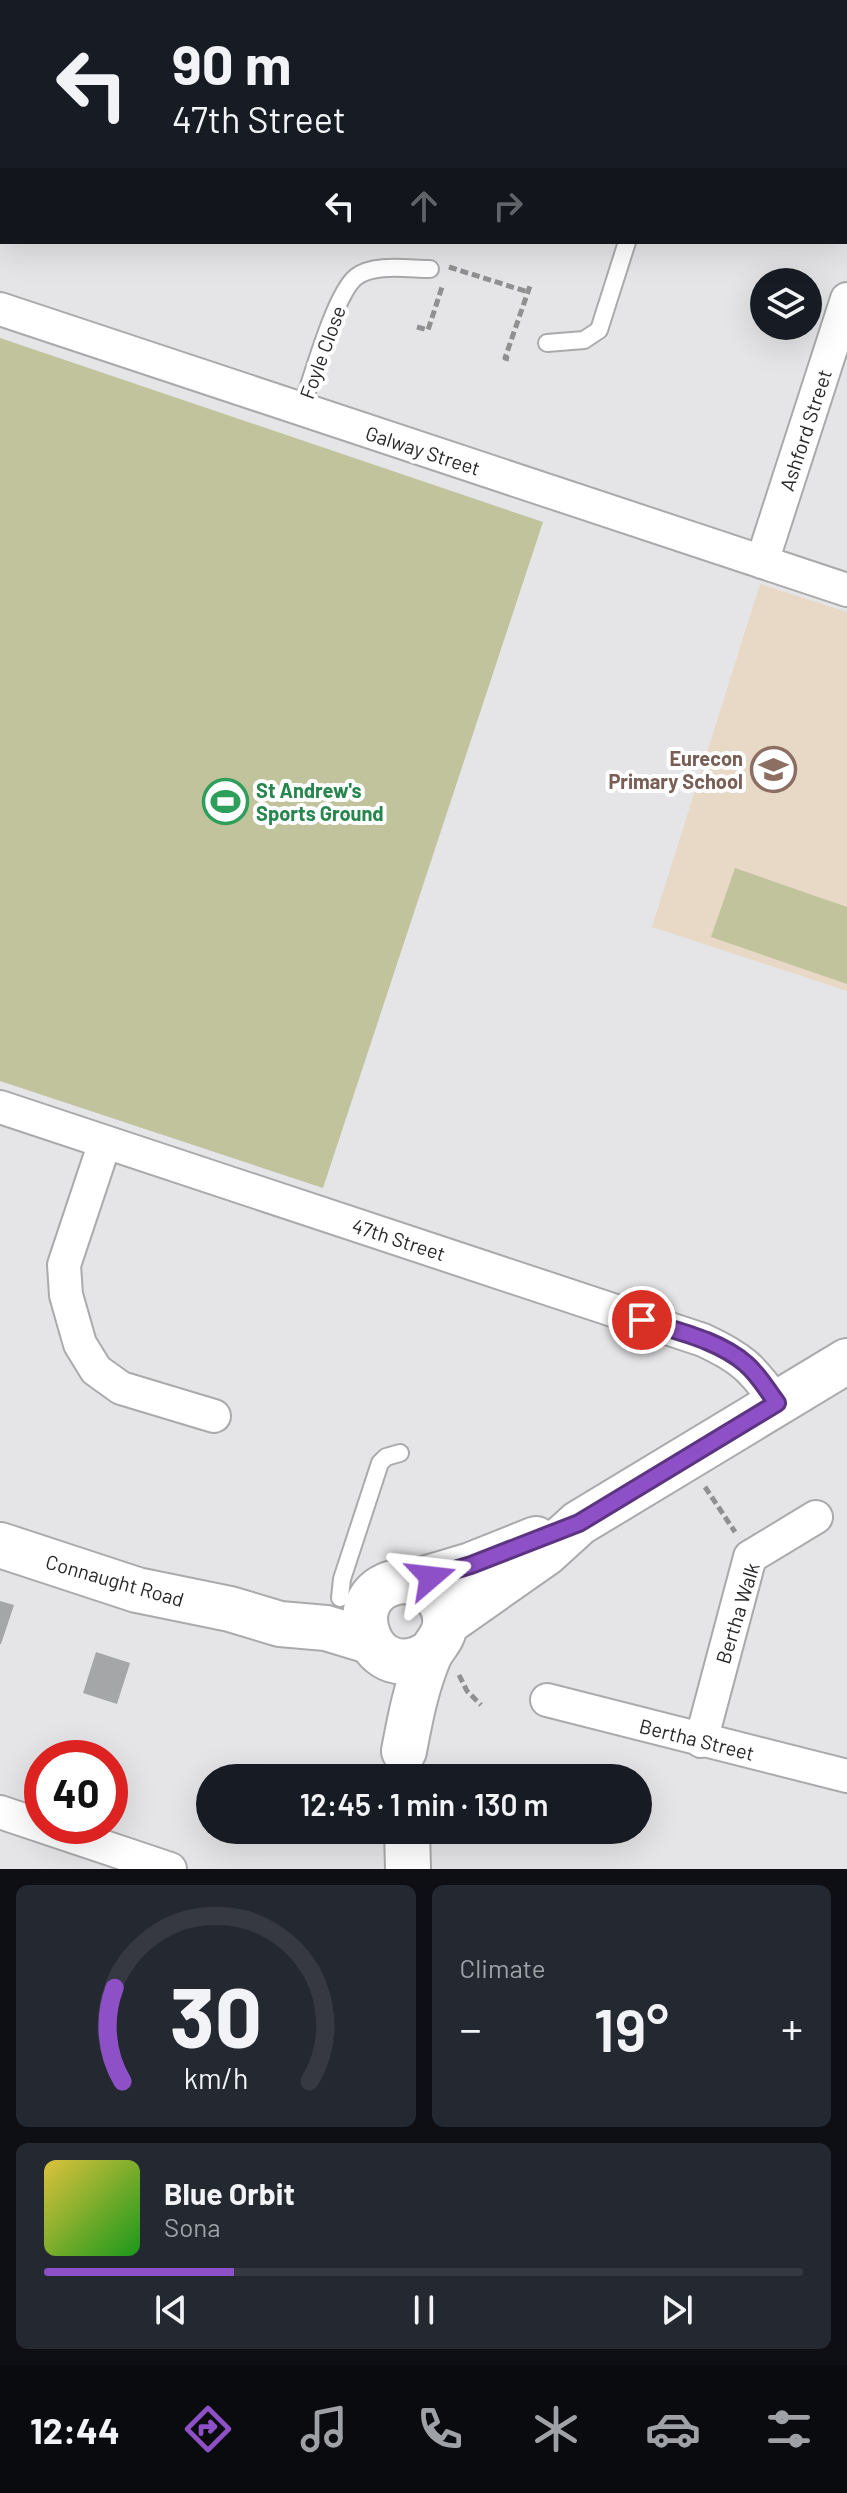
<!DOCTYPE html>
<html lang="en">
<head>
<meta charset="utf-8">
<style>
  :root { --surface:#171b24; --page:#242831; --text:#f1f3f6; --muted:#9ea1a6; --line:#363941; --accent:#8e50c6 }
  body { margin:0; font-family:Barlow,sans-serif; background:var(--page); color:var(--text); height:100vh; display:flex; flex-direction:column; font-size:30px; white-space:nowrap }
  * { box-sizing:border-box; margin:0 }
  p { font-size:26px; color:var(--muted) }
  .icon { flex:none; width:44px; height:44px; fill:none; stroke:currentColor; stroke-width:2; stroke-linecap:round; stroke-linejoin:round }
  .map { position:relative; height:1869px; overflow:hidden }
  .side { display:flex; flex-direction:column; gap:16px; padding:16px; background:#0d0f14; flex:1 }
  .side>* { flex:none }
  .hud { position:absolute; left:0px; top:0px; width:848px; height:244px; box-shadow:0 8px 32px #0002; background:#171b24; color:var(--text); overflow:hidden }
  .tools { position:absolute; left:750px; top:268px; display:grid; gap:16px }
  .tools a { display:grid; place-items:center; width:72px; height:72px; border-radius:50%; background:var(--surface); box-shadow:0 8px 32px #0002; font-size:40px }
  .speed { position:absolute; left:24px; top:1740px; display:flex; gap:16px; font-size:40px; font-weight:700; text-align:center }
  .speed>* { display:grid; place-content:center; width:104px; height:104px; border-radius:50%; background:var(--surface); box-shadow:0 8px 32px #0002; line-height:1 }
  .speed .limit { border:12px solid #d22; background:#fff; color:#111 }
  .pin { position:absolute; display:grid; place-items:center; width:68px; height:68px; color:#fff; margin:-34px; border:4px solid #fff; border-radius:50%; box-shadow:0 2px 8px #0007 }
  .me { position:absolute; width:88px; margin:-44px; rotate:73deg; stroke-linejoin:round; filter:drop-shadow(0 0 6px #0008) }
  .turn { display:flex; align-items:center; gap:28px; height:168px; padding:0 40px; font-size:36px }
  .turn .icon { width:104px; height:104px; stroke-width:2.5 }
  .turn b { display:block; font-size:56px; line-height:68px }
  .lanes { display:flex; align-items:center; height:76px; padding:0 40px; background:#0003; justify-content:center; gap:40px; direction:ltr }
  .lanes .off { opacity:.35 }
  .big { font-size:60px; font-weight:600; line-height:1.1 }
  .side .widget { flex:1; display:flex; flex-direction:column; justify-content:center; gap:12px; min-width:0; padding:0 28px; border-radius:12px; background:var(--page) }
  .side .dial { align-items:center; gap:0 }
  .dial svg { height:208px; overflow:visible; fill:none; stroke:var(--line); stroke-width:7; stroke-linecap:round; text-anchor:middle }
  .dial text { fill:var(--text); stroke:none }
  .song { display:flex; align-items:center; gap:24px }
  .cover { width:96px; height:96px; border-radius:12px; background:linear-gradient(135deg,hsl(50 70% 55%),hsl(120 70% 35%)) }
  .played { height:8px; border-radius:4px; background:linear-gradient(90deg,var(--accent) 25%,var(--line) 25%) }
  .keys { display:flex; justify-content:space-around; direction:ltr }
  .heat { display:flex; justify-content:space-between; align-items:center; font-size:44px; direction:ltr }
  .side .tiles { flex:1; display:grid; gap:16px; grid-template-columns:1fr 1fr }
  .widget:last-child { grid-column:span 2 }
  .trip { position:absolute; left:196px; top:1764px; width:456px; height:80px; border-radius:40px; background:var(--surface); box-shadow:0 8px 32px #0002; font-weight:600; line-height:80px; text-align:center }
  .tab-bar { display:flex; height:128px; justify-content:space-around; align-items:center; background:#090b0e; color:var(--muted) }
  .tab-bar .icon { width:56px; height:56px }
  .tab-bar .on { color:var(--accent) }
  .tab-bar b { font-size:36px; color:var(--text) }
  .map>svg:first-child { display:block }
  .education { fill:#e8d9c6 }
  .green { fill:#c0c39b }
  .building { fill:#a5a6a8 }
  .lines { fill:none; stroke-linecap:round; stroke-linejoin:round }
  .lane-casing { stroke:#aaaaac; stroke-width:20 }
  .street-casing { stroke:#aaaaac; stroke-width:36 }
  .secondary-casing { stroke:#aaaaac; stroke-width:48 }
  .path { stroke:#909091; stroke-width:5; stroke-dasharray:8 4; stroke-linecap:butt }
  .lane { stroke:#fff; stroke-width:16 }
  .street { stroke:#fff; stroke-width:32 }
  .secondary { stroke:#fff; stroke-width:44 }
  .route-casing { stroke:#5c3481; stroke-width:20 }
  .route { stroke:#8e50c6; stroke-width:14 }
  .labels { text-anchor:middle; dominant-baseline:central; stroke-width:8; stroke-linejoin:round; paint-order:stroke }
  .street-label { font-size:20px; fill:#272728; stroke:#fff }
  .education-label { font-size:20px; font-weight:bold; fill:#785e54; stroke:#fff; text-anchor:end }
  .leisure-label { font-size:20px; font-weight:bold; fill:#27864d; stroke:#fff; text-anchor:start }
</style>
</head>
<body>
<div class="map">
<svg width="847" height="1869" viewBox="0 0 847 1869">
  <rect width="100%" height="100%" fill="#e5e5e7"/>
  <path class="education" d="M 760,584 L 847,612 L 847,991 L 652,927 Z"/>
  <path class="green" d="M 0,338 L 543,522 L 323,1188 L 0,1081 Z
    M 735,868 L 847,907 L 847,984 L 711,937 Z"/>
  <path class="building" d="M 0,1601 L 14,1605 L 1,1644 L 0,1644 Z
    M 96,1652 L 130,1663 L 117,1704 L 83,1693 Z"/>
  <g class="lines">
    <defs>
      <path id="lane" d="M 547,343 L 584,340 L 599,330 L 627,242
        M 301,410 C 311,382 335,293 356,277 C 373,263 409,269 430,269
        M 340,1598 L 342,1579 L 380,1463 L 386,1457 L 400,1453"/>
      <path id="street" d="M 10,0 L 16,2
        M 216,0 L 216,2
        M 85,2 L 85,0
        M 461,2 L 462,0
        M 766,2 L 767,0
        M 846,186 L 847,186
        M 0,309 L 847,590
        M 762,562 L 847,299
        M 0,1107 L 703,1340 C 742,1358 752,1368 777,1403
        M 105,1142 L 64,1265 L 66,1295 L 80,1344 L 96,1370 L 121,1388 L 214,1416
        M 547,1700 L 847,1776
        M 701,1741 L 750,1557 L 816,1517
        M 0,1812 L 170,1869"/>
      <path id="secondary" d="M 0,1545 L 137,1590 L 230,1609 L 280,1624 L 326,1628 L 369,1641
        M 414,1582 L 471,1565 L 536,1539
        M 445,1624 L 546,1553 L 579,1523 L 847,1361
        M 404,1751 C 410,1719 416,1687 429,1656 C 434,1645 444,1638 445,1624 C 446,1614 442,1603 435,1596 C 426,1585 412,1579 397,1582 C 336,1594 371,1692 431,1652
        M 407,1830 L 408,1869"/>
    </defs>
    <use href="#lane" class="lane-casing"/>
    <use href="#street" class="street-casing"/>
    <use href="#secondary" class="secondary-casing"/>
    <path class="path" d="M 449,267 L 528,292
      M 417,327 L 428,330 L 443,284
      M 509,359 L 505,358 L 531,283
      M 705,1487 L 735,1532
      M 459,1675 L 467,1691 L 481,1705"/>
    <use href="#lane" class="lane"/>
    <use href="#street" class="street"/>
    <use href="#secondary" class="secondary"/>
  </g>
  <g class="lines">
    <defs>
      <path id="route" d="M 431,1577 L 471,1565 L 579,1523 L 777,1403 C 767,1390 759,1375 746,1364 C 719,1340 676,1331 642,1320"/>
    </defs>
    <use href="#route" class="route-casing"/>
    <use href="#route" class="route"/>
  </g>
  <defs>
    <symbol id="school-ring" viewBox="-11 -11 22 22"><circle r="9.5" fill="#fff" stroke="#8d6e63" stroke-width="1.5"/><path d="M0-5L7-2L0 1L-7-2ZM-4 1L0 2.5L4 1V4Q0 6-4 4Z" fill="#8d6e63"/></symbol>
    <symbol id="stadium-ring" viewBox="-11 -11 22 22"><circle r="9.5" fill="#fff" stroke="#2e9e5b" stroke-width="1.5"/><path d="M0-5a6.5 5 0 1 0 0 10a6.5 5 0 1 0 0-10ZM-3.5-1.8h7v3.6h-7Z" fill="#2e9e5b"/></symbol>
  </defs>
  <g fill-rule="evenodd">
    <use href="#school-ring" x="748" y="744" width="51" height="51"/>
    <use href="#stadium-ring" x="200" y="776" width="51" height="51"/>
  </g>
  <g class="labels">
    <g class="street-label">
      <text transform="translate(322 352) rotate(-70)">Foyle Close</text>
      <text transform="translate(805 430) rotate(-72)">Ashford Street</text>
      <text transform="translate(423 450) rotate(18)">Galway Street</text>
      <text transform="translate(399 1239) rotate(18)">47th Street</text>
      <text transform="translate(115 1580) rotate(16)">Connaught Road</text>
      <text transform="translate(737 1613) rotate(-73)">Bertha Walk</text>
      <text transform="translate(697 1739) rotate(14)">Bertha Street</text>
    </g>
    <g class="education-label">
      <text x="743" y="758">Eurecon<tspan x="743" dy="23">Primary School</tspan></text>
    </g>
    <g class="leisure-label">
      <text x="256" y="790">St Andrew's<tspan x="256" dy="23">Sports Ground</tspan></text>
    </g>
  </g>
</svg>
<div class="tools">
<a><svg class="icon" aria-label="layers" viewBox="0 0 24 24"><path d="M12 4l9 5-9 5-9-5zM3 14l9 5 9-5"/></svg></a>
</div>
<div class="speed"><div class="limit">40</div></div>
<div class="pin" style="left:642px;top:1320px;background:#d93025"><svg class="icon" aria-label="arrive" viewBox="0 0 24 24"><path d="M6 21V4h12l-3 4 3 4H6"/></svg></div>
<svg class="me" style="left:431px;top:1577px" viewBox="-20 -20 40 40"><path d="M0-17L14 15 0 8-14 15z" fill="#8e50c6" stroke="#fff" stroke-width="4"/></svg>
<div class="trip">12:45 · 1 min · 130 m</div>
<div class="hud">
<div class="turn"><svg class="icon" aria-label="left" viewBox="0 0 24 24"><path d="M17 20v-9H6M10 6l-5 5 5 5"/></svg><div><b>90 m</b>47th Street</div></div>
<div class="lanes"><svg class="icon" aria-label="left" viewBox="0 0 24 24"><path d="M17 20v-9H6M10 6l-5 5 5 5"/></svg><svg class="icon off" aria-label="ahead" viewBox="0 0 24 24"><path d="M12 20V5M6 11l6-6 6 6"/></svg><svg class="icon off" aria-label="right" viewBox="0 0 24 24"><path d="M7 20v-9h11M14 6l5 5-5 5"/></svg></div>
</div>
</div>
<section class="side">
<div class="tiles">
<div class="widget dial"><svg viewBox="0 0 100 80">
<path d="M14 69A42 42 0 1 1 86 69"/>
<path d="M14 69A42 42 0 0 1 11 33" stroke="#8e50c6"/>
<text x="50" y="56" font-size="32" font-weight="700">30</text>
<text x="50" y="72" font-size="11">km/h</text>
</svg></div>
<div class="widget"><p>Climate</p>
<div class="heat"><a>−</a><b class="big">19°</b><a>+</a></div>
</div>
<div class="widget">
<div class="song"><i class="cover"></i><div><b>Blue Orbit</b><p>Sona</p></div></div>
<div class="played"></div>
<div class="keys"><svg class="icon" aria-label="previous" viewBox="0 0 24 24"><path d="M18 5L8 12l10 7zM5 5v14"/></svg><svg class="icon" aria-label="pause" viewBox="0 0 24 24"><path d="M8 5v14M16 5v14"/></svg><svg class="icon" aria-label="next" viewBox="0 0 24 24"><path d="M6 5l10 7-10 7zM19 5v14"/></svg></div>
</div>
</div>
</section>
<nav class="tab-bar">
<b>12:44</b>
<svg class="icon on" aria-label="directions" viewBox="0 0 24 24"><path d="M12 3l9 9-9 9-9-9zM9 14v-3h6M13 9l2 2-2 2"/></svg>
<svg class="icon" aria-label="music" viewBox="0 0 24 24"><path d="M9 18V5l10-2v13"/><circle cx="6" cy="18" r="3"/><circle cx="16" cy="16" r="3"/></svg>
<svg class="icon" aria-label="phone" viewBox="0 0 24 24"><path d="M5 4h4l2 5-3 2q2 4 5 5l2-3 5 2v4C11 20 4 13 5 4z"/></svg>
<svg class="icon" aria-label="climate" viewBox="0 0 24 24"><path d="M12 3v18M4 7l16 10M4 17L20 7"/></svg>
<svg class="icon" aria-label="car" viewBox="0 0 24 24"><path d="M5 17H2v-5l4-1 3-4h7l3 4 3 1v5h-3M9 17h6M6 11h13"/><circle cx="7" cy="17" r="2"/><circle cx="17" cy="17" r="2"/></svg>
<svg class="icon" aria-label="filters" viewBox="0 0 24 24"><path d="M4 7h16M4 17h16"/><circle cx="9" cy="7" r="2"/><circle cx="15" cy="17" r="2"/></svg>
</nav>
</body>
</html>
